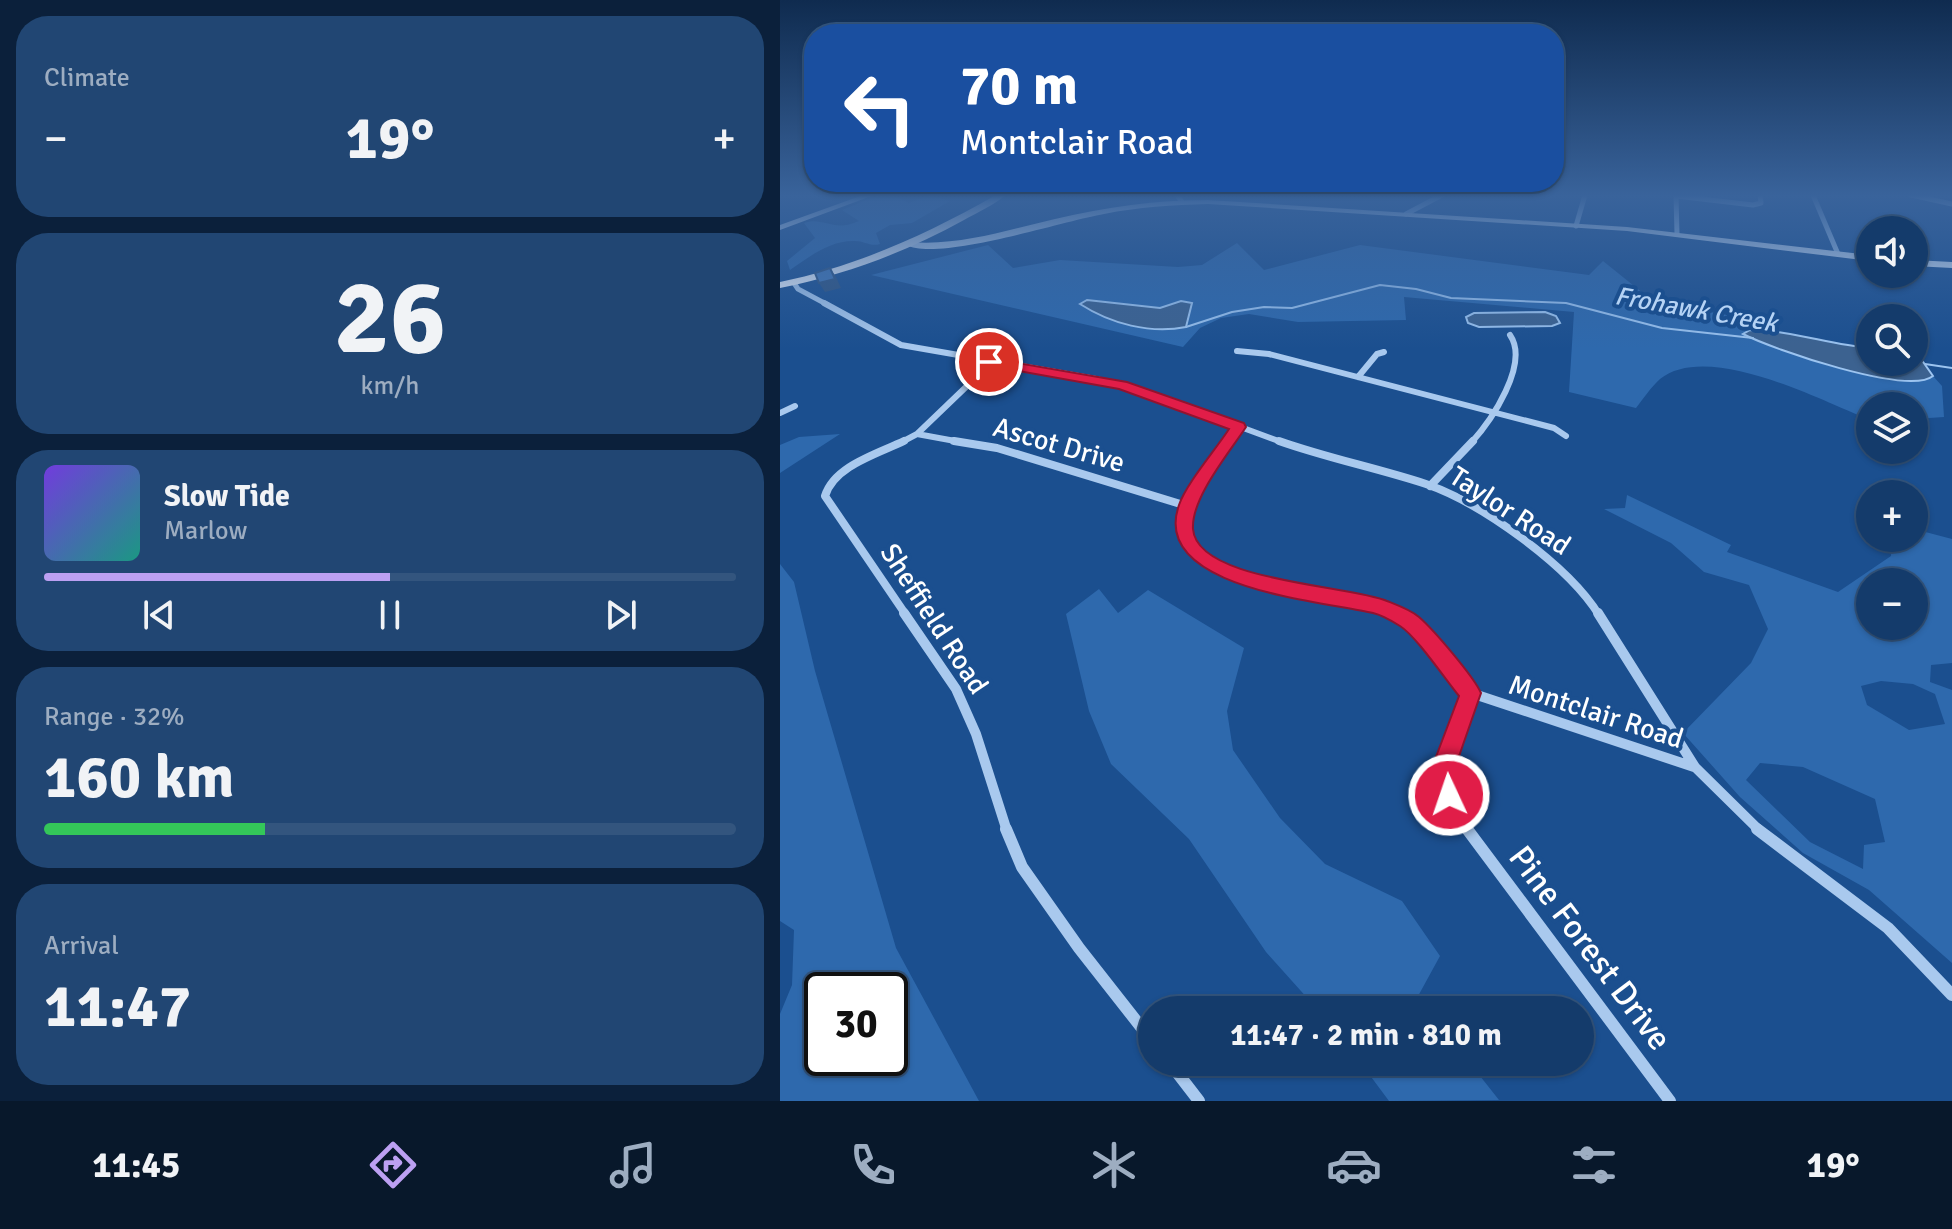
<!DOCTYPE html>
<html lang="en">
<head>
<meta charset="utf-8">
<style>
  :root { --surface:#143b6b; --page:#214673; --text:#f1f3f6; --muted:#9dadc1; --line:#33557e; --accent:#bca0f2 }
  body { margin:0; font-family:Signika,sans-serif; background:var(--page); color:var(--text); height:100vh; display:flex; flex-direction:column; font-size:30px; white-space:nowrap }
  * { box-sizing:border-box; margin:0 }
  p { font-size:26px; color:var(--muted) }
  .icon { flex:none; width:44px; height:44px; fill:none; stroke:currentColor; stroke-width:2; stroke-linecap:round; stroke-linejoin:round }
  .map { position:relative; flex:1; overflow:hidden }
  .details { display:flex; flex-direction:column; gap:16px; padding:16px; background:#0b203b; width:780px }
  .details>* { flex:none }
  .banner { position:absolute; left:24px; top:24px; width:760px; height:168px; border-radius:32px; box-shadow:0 2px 6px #0004,0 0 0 2px var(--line); background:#1a4fa0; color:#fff; overflow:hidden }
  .fabs { position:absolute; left:1076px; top:216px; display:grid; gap:16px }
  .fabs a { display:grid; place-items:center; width:72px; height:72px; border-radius:50%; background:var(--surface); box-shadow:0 2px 6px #0004,0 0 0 2px var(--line); font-size:40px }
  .speed { position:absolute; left:24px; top:972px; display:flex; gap:16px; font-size:40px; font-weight:700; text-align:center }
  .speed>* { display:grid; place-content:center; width:104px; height:104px; border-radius:50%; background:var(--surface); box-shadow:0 2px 6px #0004,0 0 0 2px var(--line); line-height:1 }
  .speed .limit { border:4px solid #111; border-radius:12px; background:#fff; color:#111 }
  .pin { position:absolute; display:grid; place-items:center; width:68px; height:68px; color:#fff; margin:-34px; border:4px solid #fff; border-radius:50%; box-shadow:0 2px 8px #0007 }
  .me { position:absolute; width:88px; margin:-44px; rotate:357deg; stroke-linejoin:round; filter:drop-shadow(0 0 6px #0008) }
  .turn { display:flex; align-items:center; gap:28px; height:168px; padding:0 24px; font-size:36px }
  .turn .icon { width:104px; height:104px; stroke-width:2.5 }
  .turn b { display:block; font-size:56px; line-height:68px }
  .big { font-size:60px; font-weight:800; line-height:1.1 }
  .details .card { flex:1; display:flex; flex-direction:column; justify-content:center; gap:12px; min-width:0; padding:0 28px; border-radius:32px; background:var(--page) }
  .details .dial { align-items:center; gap:0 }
  .dial b { font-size:104px; line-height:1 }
  .song { display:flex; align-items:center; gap:24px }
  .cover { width:96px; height:96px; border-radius:12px; background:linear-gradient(135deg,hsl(260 70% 55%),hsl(170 70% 35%)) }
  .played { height:8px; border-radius:4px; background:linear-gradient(90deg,var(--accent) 50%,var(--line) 50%) }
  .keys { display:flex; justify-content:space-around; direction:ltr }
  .heat { display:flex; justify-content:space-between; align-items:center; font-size:44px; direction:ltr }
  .charge { height:12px; border-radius:6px; background:linear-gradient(90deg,#34c759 32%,var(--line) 0) }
  .trip { position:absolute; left:358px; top:996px; width:456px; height:80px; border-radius:40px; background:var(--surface); box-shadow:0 2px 6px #0004,0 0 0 2px var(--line); font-weight:800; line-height:80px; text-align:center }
  .tabs { display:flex; height:128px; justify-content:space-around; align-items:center; background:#08182b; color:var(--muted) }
  .tabs .icon { width:56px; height:56px }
  .tabs .selected { color:var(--accent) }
  .tabs b { font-size:36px; color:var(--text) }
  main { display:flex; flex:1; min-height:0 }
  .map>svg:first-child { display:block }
  .green { fill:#2e69ad; fill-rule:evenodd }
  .water { fill:#3c6290; stroke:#9cc4f0; stroke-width:2 }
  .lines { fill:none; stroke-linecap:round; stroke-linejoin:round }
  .stream { stroke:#9cc4f0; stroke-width:2 }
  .street-far4 { stroke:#a9c9ee; stroke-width:5 }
  .street-far3 { stroke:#a9c9ee; stroke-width:6 }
  .street-far2 { stroke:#a9c9ee; stroke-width:8 }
  .street-far1 { stroke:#a9c9ee; stroke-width:10 }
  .street { stroke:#a9c9ee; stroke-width:12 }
  .secondary { fill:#d6e6fa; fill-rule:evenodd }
  .primary { fill:#f0f6ff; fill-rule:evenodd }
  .shaded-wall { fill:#305480 }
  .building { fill:#4478b7; stroke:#305480; stroke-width:2 }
  .route { fill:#e11d48; stroke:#92132f; stroke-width:2 }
  .labels { text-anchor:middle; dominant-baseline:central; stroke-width:8; stroke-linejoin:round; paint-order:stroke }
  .far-water-label { font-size:26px; font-style:italic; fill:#b5d3f5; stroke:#1b4f8f }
  .street-label { font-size:28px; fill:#fff; stroke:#1b4f8f }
  .near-street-label { font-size:34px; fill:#fff; stroke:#1b4f8f }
</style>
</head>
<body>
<main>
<section class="details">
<div class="card"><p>Climate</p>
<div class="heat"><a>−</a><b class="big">19°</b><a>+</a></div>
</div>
<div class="card dial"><b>26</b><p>km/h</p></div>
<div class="card">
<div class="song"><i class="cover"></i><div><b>Slow Tide</b><p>Marlow</p></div></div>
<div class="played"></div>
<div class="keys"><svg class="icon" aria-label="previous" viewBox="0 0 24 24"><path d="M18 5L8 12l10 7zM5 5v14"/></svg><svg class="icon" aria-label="pause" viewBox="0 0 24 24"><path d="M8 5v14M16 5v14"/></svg><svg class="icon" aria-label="next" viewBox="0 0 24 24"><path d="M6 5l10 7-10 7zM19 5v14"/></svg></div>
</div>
<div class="card"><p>Range · 32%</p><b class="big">160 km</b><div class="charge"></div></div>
<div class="card"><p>Arrival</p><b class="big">11:47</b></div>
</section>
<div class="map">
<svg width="1172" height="1101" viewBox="0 0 1172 1101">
  <rect width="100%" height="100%" fill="#1b4f8f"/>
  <path class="green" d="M 99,195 L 113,195 L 129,203 L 149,195 L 170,201 L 132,223 L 110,225 L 96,233 L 100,244 C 90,247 85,241 75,241 C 50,240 29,257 10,270 L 7,261 L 35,238 L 24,223 C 43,216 53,233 79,221 L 62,210 Z
    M 457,243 L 484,270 L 580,245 L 809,275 L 823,261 L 874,302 L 975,320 L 964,334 C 992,350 1128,396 1153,376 L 1162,386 L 1164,417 L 1134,419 L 1134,406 L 1090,406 L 1090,420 C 1040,400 928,341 880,379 C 871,387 863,399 856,408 L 789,392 L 794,312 L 624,297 L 626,320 L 518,322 L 469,314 L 441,318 L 420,328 L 403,347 L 91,275 L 208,245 L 233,268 L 280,260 L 398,267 L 422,265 Z
    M 60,434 L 0,473 L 0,445 L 19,437 Z
    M 847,495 L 951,545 L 947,552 L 1058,592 L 1111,556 L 1112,538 L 1134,538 L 1134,529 L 1172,539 L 1172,663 L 1151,665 L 1150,682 L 1172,690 L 1172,963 L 1089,890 L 1023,853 L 960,797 L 903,733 L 971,663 L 988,629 L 969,585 L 924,572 L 891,543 L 824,509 L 845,508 ZM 1090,582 L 1134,582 L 1134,626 L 1090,626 ZM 1101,681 L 1133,684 L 1155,694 L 1165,724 L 1129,730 L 1087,705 L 1081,686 ZM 980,763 L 1023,767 L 1095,799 L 1105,842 L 1084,845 L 1083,869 L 1030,842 L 966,780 Z
    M 0,564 L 14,582 L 35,671 L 116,948 L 199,1101 L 0,1101 L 0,1014 L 12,985 L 14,930 L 0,921 ZM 42,990 L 110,990 L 110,1058 L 42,1058 Z
    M 319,589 L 338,613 L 368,590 L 464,648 L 447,711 L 453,750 L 500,818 L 545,864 L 622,901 L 660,956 L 637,998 L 647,1010 L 538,1010 L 486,952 L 409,839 L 331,764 L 309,711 L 286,614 Z
    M 580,1062 L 689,1062 L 719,1100 L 609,1101 Z"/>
  <path class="water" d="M 307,300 L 380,308 L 401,301 L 412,303 L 406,327 C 370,334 331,324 300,304 Z
    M 765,312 L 776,316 L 780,323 L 772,326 L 699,327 L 688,323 L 686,317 L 694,313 Z
    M 970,330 C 1011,330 1050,345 1090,348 L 1090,362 L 1134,362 L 1134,349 L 1153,376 C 1128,396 992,349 963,334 Z"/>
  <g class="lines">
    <path class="stream" d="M 406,327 L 452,312 L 484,307 L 512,308 L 600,285 L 636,289 L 671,298 L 786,303 L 882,328 L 973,338
      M 1145,364 L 1172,368"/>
    <path class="street-far4" d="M 397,195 L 402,202
      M 896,195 L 897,234
      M 1033,195 L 1058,254
      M 1131,195 L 1172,204
      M 896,196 L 973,205 L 981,203 L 980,195
      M 626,214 L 662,195
      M 796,226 L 805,195
      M 14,283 L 18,289 L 48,305"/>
    <path class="street-far3" d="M 44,303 L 121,345 L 316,379 L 363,391 L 504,443
      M 457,351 L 489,354 L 774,428 L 786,436
      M 578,377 L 597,354 L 604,352
      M 0,413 L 15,406
      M 137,434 L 186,443
      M 120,443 L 137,434 L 212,362
      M 448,443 L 458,427
      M 691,443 C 711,421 750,364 730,335"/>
    <path class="street-far2" d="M 124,441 C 97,454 54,466 45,496 L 126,615
      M 174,441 L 217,448 L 407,506
      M 449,441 L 407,506 L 406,537 L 411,547 L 424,560 L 511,591 L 583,602 L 618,615
      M 499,441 C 547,458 597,468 646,484 C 701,503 788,565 819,615
      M 650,486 L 693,441"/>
    <path class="street-far1" d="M 124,613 L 176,689 L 196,734 L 227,831
      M 615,613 L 638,629 L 691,693 L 914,767
      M 818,613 L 915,767 L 980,831
      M 689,831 C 656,777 670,747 691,693"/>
    <path class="street" d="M 226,829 L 242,867 L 299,948 L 372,1041
      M 687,829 L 890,1101
      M 977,829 L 1108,928 L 1172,995
      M 389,1062 L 419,1101"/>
    <path class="secondary" d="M 83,195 L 94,195 L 0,230 L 0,225 Z
      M 428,200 L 847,227 L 1090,255 L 1090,261 L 847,231 L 428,204 C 393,205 358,207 324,214 C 283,221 158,262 126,245 L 130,242 C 181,246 227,230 275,219 C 326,207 376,200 428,200 Z
      M 1134,260 L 1172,262 L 1172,268 L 1134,266 Z"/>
    <path class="primary" d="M 216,195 L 226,195 C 214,205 198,212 184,220 C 126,252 65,275 0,288 L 0,282 C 78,266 147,234 216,195 Z"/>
  </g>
  <path class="shaded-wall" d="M 50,268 L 56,277 L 61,288 L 45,292 L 39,283 Z"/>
  <path class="building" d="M 50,268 L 55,279 L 39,283 L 35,273 Z"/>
  <linearGradient id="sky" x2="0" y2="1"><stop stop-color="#0f2b4f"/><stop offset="0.56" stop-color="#39639b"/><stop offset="1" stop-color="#39639b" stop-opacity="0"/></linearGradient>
  <rect width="1172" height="349" fill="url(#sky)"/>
  <path class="route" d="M 209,358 L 347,382 L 464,423 L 466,427 C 449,453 411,498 413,529 C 417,582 571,585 607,601 C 617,605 631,610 639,617 C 654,630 694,677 701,693 L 677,762 L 681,795 L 678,804 L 669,807 L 661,804 L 654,762 L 679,696 C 665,679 636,636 620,626 C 612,621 602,615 593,613 C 543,601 369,589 399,505 C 406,484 436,449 449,429 L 339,389 L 205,365 L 205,359 Z"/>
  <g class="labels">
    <g class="far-water-label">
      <text transform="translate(916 310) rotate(10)">Frohawk Creek</text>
    </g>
    <g class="street-label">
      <text transform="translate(279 445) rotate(16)">Ascot Drive</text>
      <text transform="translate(730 511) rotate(33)">Taylor Road</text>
      <text transform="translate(154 619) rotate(57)">Sheffield Road</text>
      <text transform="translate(816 712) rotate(18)">Montclair Road</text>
    </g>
    <g class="near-street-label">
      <text transform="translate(810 948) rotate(53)">Pine Forest Drive</text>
    </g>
  </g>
</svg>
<div class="fabs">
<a><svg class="icon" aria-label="sound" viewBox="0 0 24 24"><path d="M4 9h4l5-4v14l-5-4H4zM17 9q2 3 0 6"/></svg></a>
<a><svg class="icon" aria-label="search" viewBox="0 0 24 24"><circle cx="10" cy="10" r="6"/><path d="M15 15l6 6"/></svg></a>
<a><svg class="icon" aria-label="layers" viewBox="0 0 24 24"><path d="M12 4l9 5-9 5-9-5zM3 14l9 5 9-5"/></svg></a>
<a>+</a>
<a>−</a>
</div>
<div class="speed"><div class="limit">30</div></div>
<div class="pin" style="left:209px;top:362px;background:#d93025"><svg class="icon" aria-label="arrive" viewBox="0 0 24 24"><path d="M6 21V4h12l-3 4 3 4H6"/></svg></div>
<svg class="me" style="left:669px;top:795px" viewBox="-20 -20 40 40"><circle r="17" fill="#e11d48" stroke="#fff" stroke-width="3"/><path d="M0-11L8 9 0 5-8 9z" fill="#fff"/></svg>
<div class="trip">11:47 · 2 min · 810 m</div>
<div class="banner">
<div class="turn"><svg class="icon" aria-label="left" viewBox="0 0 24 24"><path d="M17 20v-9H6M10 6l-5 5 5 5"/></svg><div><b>70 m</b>Montclair Road</div></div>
</div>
</div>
</main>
<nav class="tabs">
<b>11:45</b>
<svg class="icon selected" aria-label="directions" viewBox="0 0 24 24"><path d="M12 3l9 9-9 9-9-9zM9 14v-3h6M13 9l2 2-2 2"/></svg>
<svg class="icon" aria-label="music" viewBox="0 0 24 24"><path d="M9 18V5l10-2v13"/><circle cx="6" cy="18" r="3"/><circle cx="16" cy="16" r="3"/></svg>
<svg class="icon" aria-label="phone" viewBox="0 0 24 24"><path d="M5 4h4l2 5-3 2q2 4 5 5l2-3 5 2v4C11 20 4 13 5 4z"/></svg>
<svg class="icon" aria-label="climate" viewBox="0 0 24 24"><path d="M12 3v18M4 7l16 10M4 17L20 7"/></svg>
<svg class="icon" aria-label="car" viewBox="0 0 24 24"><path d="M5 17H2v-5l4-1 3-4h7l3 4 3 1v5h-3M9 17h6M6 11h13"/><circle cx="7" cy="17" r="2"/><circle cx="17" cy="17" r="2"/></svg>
<svg class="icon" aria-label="filters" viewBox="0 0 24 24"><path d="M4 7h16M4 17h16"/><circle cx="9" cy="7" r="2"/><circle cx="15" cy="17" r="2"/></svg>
<b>19°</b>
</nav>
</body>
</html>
